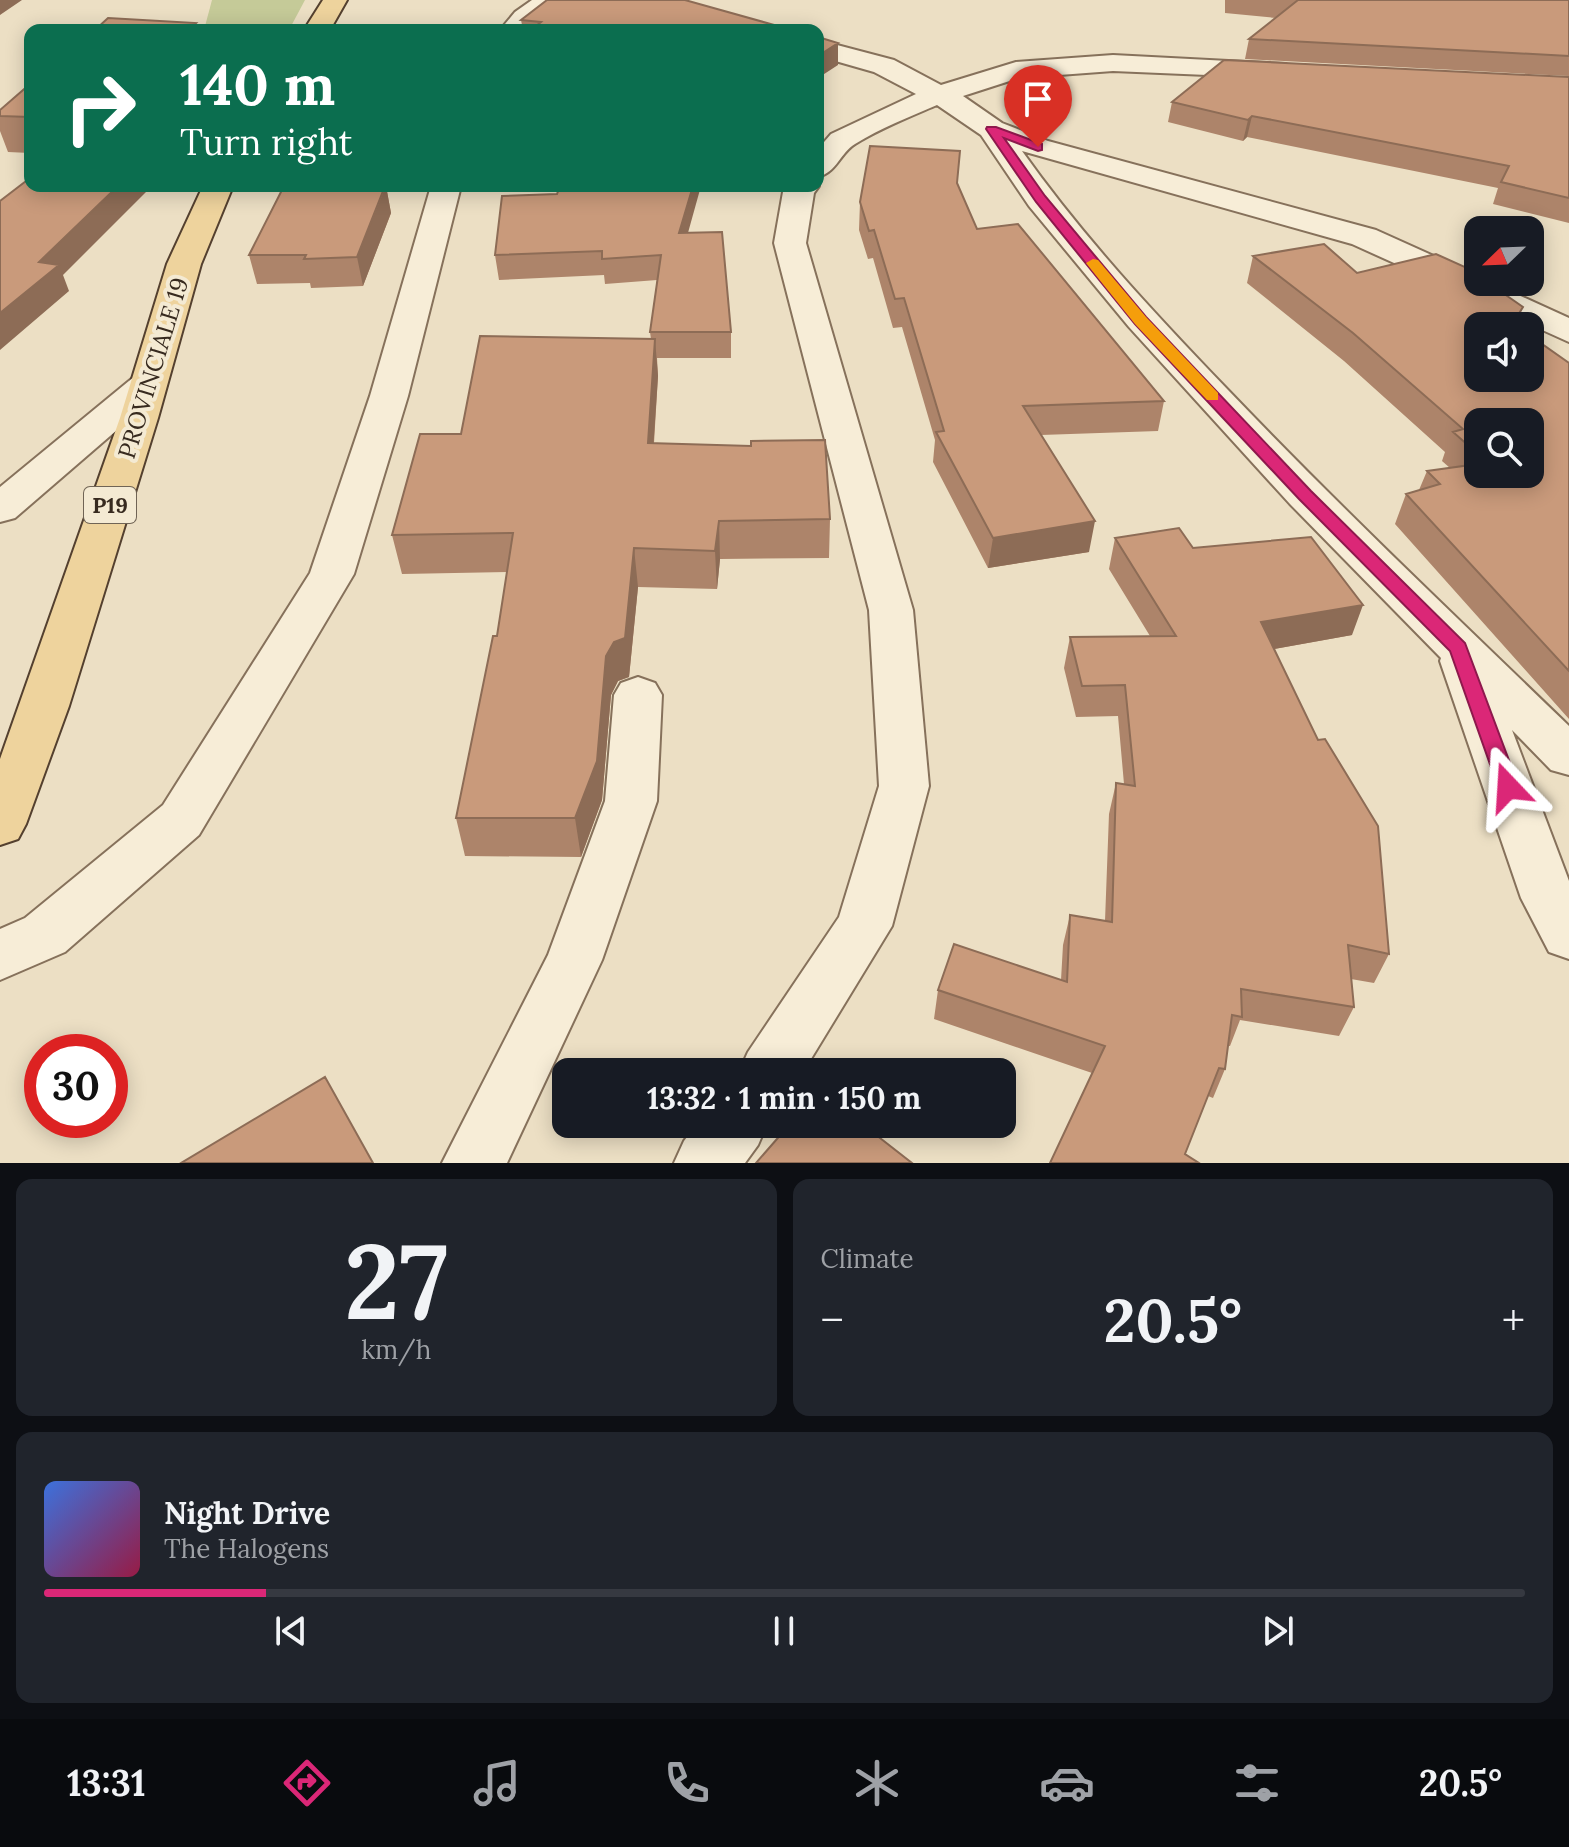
<!DOCTYPE html>
<html lang="en">
<head>
<meta charset="utf-8">
<style>
  :root { --surface:#171b24; --page:#20242c; --text:#f1f3f6; --muted:#9ea1a6; --line:#363941; --accent:#db2777 }
  body { margin:0; font-family:Lora,serif; background:var(--page); color:var(--text); height:100vh; display:flex; flex-direction:column; font-size:30px; white-space:nowrap }
  * { box-sizing:border-box; margin:0 }
  p { font-size:26px; color:var(--muted) }
  .icon { flex:none; width:44px; height:44px; fill:none; stroke:currentColor; stroke-width:2; stroke-linecap:round; stroke-linejoin:round }
  .map { position:relative; height:1163px; overflow:hidden }
  .drawer { display:flex; flex-direction:column; gap:16px; padding:16px; background:#0d0f14; flex:1 }
  .drawer>* { flex:none }
  .guide { position:absolute; left:24px; top:24px; width:800px; height:168px; border-radius:16px; box-shadow:0 4px 20px #0003; background:#0b6e4f; color:#fff; overflow:hidden }
  .needle { width:52px; rotate:247deg }
  .controls { position:absolute; left:1464px; top:216px; display:grid; gap:16px }
  .controls a { display:grid; place-items:center; width:80px; height:80px; border-radius:16px; background:var(--surface); box-shadow:0 4px 20px #0003; font-size:40px }
  .speed { position:absolute; left:24px; top:1034px; display:flex; gap:16px; font-size:40px; font-weight:700; text-align:center }
  .speed>* { display:grid; place-content:center; width:104px; height:104px; border-radius:50%; background:var(--surface); box-shadow:0 4px 20px #0003; line-height:1 }
  .speed .limit { border:12px solid #d22; background:#fff; color:#111 }
  .pin { position:absolute; display:grid; place-items:center; width:68px; height:68px; color:#fff; margin:-82px -34px; border-radius:50% 50% 50% 0; rotate:-45deg; box-shadow:0 0 8px #0007 }
  .pin .icon { rotate:45deg }
  .me { position:absolute; width:88px; margin:-44px; rotate:340deg; stroke-linejoin:round; filter:drop-shadow(0 0 6px #0008) }
  .turn { display:flex; align-items:center; gap:28px; height:168px; padding:0 24px; font-size:36px }
  .turn .icon { width:104px; height:104px; stroke-width:2.5 }
  .turn b { display:block; font-size:56px; line-height:68px }
  .big { font-size:60px; font-weight:800; line-height:1.1 }
  .drawer .card { flex:1; display:flex; flex-direction:column; justify-content:center; gap:12px; min-width:0; padding:0 28px; border-radius:16px; background:var(--page) }
  .drawer .dial { align-items:center; gap:0 }
  .dial b { font-size:104px; line-height:1 }
  .song { display:flex; align-items:center; gap:24px }
  .cover { width:96px; height:96px; border-radius:12px; background:linear-gradient(135deg,hsl(220 70% 55%),hsl(340 70% 35%)) }
  .played { height:8px; border-radius:4px; background:linear-gradient(90deg,var(--accent) 15%,var(--line) 15%) }
  .keys { display:flex; justify-content:space-around; direction:ltr }
  .heat { display:flex; justify-content:space-between; align-items:center; font-size:44px; direction:ltr }
  .drawer .tiles { flex:1; display:grid; gap:16px; grid-template-columns:1fr 1fr }
  .card:last-child { grid-column:span 2 }
  .trip { position:absolute; left:552px; top:1058px; width:464px; height:80px; border-radius:16px; background:var(--surface); box-shadow:0 4px 20px #0003; font-weight:800; line-height:80px; text-align:center }
  .menu { display:flex; height:128px; justify-content:space-around; align-items:center; background:#090b0e; color:var(--muted) }
  .menu .icon { width:56px; height:56px }
  .menu .selected { color:var(--accent) }
  .menu b { font-size:36px; color:var(--text) }
  .map>svg:first-child { display:block }
  .green { fill:#c5ca98 }
  .lines { fill:none; stroke-linecap:round; stroke-linejoin:round }
  .minor-casing { stroke:#86715b; stroke-width:4 }
  .major-casing { stroke:#54402f; stroke-width:4 }
  .minor { fill:#f7edd7; fill-rule:evenodd }
  .major { fill:#eed39d; fill-rule:evenodd }
  .wall { fill:#ad846a; fill-rule:evenodd }
  .shaded-wall { fill:#8d6c56 }
  .building { fill:#c99a7b; stroke:#8d6c56; stroke-width:2 }
  .route { fill:#db2777; stroke:#8e194d; stroke-width:2 }
  .slow { fill:#f59e0b }
  .labels { text-anchor:middle; dominant-baseline:central; stroke-width:8; stroke-linejoin:round; paint-order:stroke }
  .shield { fill:#f4ead3; stroke:#706455; stroke-width:2 }
  .shield-label { font-size:22px; font-weight:bold; fill:#372a1f }
  .street-label { font-size:24px; fill:#372a1f; stroke:#f4ead3 }
</style>
</head>
<body>
<div class="map">
<svg width="1569" height="1163" viewBox="0 0 1569 1163">
  <rect width="100%" height="100%" fill="#ecdfc4"/>
  <path class="green" d="M 212,0 L 305,0 L 289,30 L 204,30 Z"/>
  <g class="lines">
    <defs>
      <path id="minor" d="M 532,0 L 560,0 L 527,30 L 500,30 L 515,12 Z
        M 818,40 L 894,60 L 941,85 L 1016,62 L 1113,55 L 1286,64 L 1290,70 L 1286,76 L 1276,78 L 1113,71 L 1019,78 L 963,96 L 1002,123 L 1048,141 L 1376,230 L 1478,276 L 1478,282 L 1490,282 L 1569,318 L 1569,342 L 1352,244 L 1022,151 C 1083,237 1155,314 1228,390 C 1338,505 1454,615 1569,726 L 1569,775 L 1551,770 L 1512,730 L 1569,881 L 1569,959 L 1549,952 L 1521,898 L 1440,661 L 1441,658 L 1290,504 L 1129,327 L 1029,206 L 981,135 L 937,105 C 909,117 881,128 855,144 C 840,153 837,172 818,177 L 818,149 L 831,134 L 916,94 L 874,72 L 818,56 Z
        M 818,184 L 819,186 L 814,193 L 806,243 L 913,610 L 929,786 L 892,926 L 803,1072 L 739,1072 L 748,1052 L 839,917 L 879,786 L 869,610 L 774,243 L 783,192 L 788,186 Z
        M 431,186 L 461,186 L 408,396 L 354,574 L 199,835 L 65,952 L 0,980 L 0,929 L 25,918 L 163,805 L 310,573 L 370,396 Z
        M 148,373 L 161,376 L 167,384 L 161,392 L 15,518 L 0,522 L 0,487 L 135,376 Z
        M 638,677 L 655,683 L 662,695 L 657,801 L 602,960 L 507,1163 L 442,1163 L 548,955 L 605,801 L 614,695 L 621,683 Z
        M 697,1124 L 767,1124 L 758,1145 L 745,1163 L 674,1163 L 684,1141 Z"/>
      <path id="major" d="M 323,0 L 347,0 L 330,30 L 304,30 Z
        M 203,186 L 233,186 L 201,264 L 158,418 L 69,706 L 26,824 L 18,839 L 0,845 L 0,759 L 120,418 L 167,264 Z"/>
    </defs>
    <use href="#minor" class="minor-casing"/>
    <use href="#major" class="major-casing"/>
    <use href="#minor" class="minor"/>
    <use href="#major" class="major"/>
  </g>
  <path class="wall" d="M 1225,0 L 1569,0 L 1569,76 L 1245,59 L 1249,39 L 1276,18 L 1225,13 Z
    M 521,20 L 792,30 L 523,30 Z
    M 1569,77 L 1569,223 L 1493,204 L 1498,188 L 1247,137 L 1243,141 L 1168,122 L 1172,102 Z
    M 30,84 L 30,153 L 8,152 L 0,131 L 0,110 Z
    M 957,183 L 977,229 L 1164,401 L 1158,431 L 1041,435 L 1089,552 L 988,568 L 933,462 L 935,440 L 902,327 L 893,328 L 873,258 L 868,259 L 859,230 L 860,202 Z
    M 386,186 L 391,213 L 363,286 L 311,288 L 310,283 L 257,284 L 249,255 Z
    M 557,194 L 688,233 L 731,332 L 731,358 L 657,358 L 658,376 L 654,443 L 830,519 L 829,558 L 720,559 L 717,589 L 638,587 L 629,677 L 618,681 L 611,695 L 602,800 L 581,857 L 465,856 L 456,818 L 497,636 L 507,572 L 402,574 L 392,535 L 461,434 L 651,339 L 650,332 L 657,280 L 605,284 L 604,275 L 499,280 L 495,255 Z
    M 1253,256 L 1357,273 L 1523,307 L 1515,326 L 1478,326 L 1478,378 L 1569,363 L 1569,719 L 1395,524 L 1406,494 L 1419,490 L 1427,471 L 1450,468 L 1442,461 L 1445,452 L 1344,361 L 1247,283 ZM 1478,422 L 1530,474 L 1478,474 Z
    M 1115,538 L 1193,548 L 1352,635 L 1274,649 L 1389,954 L 1374,983 L 1351,979 L 1354,1007 L 1339,1036 L 1240,1020 L 1230,1046 L 1228,1046 L 1225,1069 L 1213,1098 L 1208,1096 L 1185,1154 L 1050,1163 L 1092,1073 L 934,1019 L 938,990 L 1061,980 L 1063,945 L 1070,915 L 1105,921 L 1109,814 L 1116,783 L 1124,784 L 1118,716 L 1076,717 L 1064,668 L 1070,637 L 1150,636 L 1109,569 Z"/>
  <path class="shaded-wall" d="M 0,0 L 22,0 L 0,15 Z
    M 196,23 L 198,30 L 188,30 Z
    M 838,43 L 838,65 L 818,78 L 818,56 Z
    M 1252,116 L 1247,137 L 1243,141 L 1248,120 Z
    M 118,186 L 146,186 L 148,190 L 63,275 L 69,291 L 0,350 L 0,313 L 39,262 Z
    M 386,186 L 391,213 L 363,286 L 357,257 Z
    M 693,186 L 701,186 L 681,258 L 679,233 Z
    M 1523,307 L 1515,326 L 1511,326 Z
    M 655,339 L 658,376 L 651,481 L 648,443 Z
    M 719,521 L 720,559 L 717,589 L 715,551 Z
    M 1095,521 L 1089,552 L 988,568 L 993,538 Z
    M 634,548 L 638,587 L 629,677 L 618,681 L 611,695 L 602,800 L 581,857 L 575,818 L 606,656 Z
    M 1363,605 L 1352,635 L 1252,653 L 1261,622 Z"/>
  <path class="building" d="M 547,0 L 685,0 L 792,30 L 531,30 L 541,22 L 521,20 Z
    M 1298,0 L 1569,0 L 1569,56 L 1249,39 Z
    M 108,18 L 196,23 L 188,30 L 95,30 Z
    M 818,37 L 838,43 L 818,56 Z
    M 1224,60 L 1569,77 L 1569,198 L 1501,182 L 1509,166 L 1252,116 L 1248,120 L 1172,102 Z
    M 30,84 L 30,117 L 0,116 L 0,110 Z
    M 870,146 L 960,151 L 957,183 L 977,229 L 1018,224 L 1164,401 L 1023,406 L 1095,521 L 993,538 L 936,432 L 944,431 L 904,298 L 895,299 L 874,230 L 869,231 L 860,202 Z
    M 30,178 L 30,186 L 118,186 L 39,262 L 59,265 L 0,313 L 0,201 Z
    M 284,186 L 385,186 L 357,257 L 304,259 L 306,255 L 249,255 Z
    M 560,186 L 693,186 L 679,233 L 722,232 L 731,332 L 650,332 L 661,255 L 602,259 L 602,251 L 495,255 L 502,196 L 557,194 Z
    M 1324,244 L 1357,273 L 1436,254 L 1465,267 L 1478,276 L 1478,282 L 1487,282 L 1523,307 L 1511,326 L 1478,326 L 1478,378 L 1530,378 L 1530,338 L 1532,337 L 1569,363 L 1569,671 L 1406,494 L 1440,484 L 1427,471 L 1478,464 L 1478,474 L 1530,474 L 1530,422 L 1478,422 L 1478,454 L 1453,432 L 1463,429 L 1353,333 L 1253,256 Z
    M 480,336 L 655,339 L 648,443 L 751,446 L 751,441 L 825,440 L 830,519 L 719,521 L 715,551 L 634,548 L 625,638 L 614,642 L 606,656 L 597,761 L 575,818 L 456,818 L 493,636 L 497,636 L 513,533 L 392,535 L 420,434 L 461,434 Z
    M 1179,528 L 1193,548 L 1311,537 L 1363,605 L 1261,622 L 1318,740 L 1325,739 L 1378,826 L 1389,954 L 1348,945 L 1354,1007 L 1241,989 L 1242,1017 L 1232,1015 L 1225,1069 L 1219,1068 L 1185,1154 L 1199,1163 L 1050,1163 L 1105,1046 L 938,990 L 954,944 L 1067,982 L 1070,915 L 1112,922 L 1116,783 L 1135,786 L 1125,685 L 1082,686 L 1070,637 L 1176,636 L 1115,538 Z
    M 325,1077 L 373,1163 L 181,1163 Z
    M 790,1124 L 862,1124 L 912,1163 L 756,1163 Z"/>
  <path class="route" d="M 987,127 L 996,127 L 1042,144 L 1042,150 L 1038,151 L 1004,138 L 1045,196 L 1146,317 L 1311,491 L 1465,643 L 1519,787 L 1516,793 L 1508,795 L 1501,793 L 1498,787 L 1450,651 L 1299,499 L 1135,324 L 1036,202 L 986,129 Z"/>
  <path class="slow" d="M 1093,259 L 1098,260 L 1146,317 L 1218,393 L 1218,400 L 1207,400 L 1135,324 L 1086,263 Z"/>
  <g class="labels">
    <rect class="shield" x="84" y="487" width="52" height="36" rx="6"/>
    <g class="shield-label">
      <text x="110" y="505">P19</text>
    </g>
    <g class="street-label">
      <text transform="translate(153 368) rotate(-73)">PROVINCIALE 19</text>
    </g>
  </g>
</svg>
<div class="controls">
<a><svg class="needle" viewBox="-14 -14 28 28"><path d="M0-13l5 13h-10z" fill="#e53935"/><path d="M0 13l5-13h-10z" fill="#9ea1a6"/></svg></a>
<a><svg class="icon" aria-label="sound" viewBox="0 0 24 24"><path d="M4 9h4l5-4v14l-5-4H4zM17 9q2 3 0 6"/></svg></a>
<a><svg class="icon" aria-label="search" viewBox="0 0 24 24"><circle cx="10" cy="10" r="6"/><path d="M15 15l6 6"/></svg></a>
</div>
<div class="speed"><div class="limit">30</div></div>
<div class="pin" style="left:1038px;top:147px;background:#d93025"><svg class="icon" aria-label="arrive" viewBox="0 0 24 24"><path d="M6 21V4h12l-3 4 3 4H6"/></svg></div>
<svg class="me" style="left:1508px;top:787px" viewBox="-20 -20 40 40"><path d="M0-17L14 15 0 8-14 15z" fill="#db2777" stroke="#fff" stroke-width="4"/></svg>
<div class="trip">13:32 · 1 min · 150 m</div>
<div class="guide">
<div class="turn"><svg class="icon" aria-label="right" viewBox="0 0 24 24"><path d="M7 20v-9h11M14 6l5 5-5 5"/></svg><div><b>140 m</b>Turn right</div></div>
</div>
</div>
<section class="drawer">
<div class="tiles">
<div class="card dial"><b>27</b><p>km/h</p></div>
<div class="card"><p>Climate</p>
<div class="heat"><a>−</a><b class="big">20.5°</b><a>+</a></div>
</div>
<div class="card">
<div class="song"><i class="cover"></i><div><b>Night Drive</b><p>The Halogens</p></div></div>
<div class="played"></div>
<div class="keys"><svg class="icon" aria-label="previous" viewBox="0 0 24 24"><path d="M18 5L8 12l10 7zM5 5v14"/></svg><svg class="icon" aria-label="pause" viewBox="0 0 24 24"><path d="M8 5v14M16 5v14"/></svg><svg class="icon" aria-label="next" viewBox="0 0 24 24"><path d="M6 5l10 7-10 7zM19 5v14"/></svg></div>
</div>
</div>
</section>
<nav class="menu">
<b>13:31</b>
<svg class="icon selected" aria-label="directions" viewBox="0 0 24 24"><path d="M12 3l9 9-9 9-9-9zM9 14v-3h6M13 9l2 2-2 2"/></svg>
<svg class="icon" aria-label="music" viewBox="0 0 24 24"><path d="M9 18V5l10-2v13"/><circle cx="6" cy="18" r="3"/><circle cx="16" cy="16" r="3"/></svg>
<svg class="icon" aria-label="phone" viewBox="0 0 24 24"><path d="M5 4h4l2 5-3 2q2 4 5 5l2-3 5 2v4C11 20 4 13 5 4z"/></svg>
<svg class="icon" aria-label="climate" viewBox="0 0 24 24"><path d="M12 3v18M4 7l16 10M4 17L20 7"/></svg>
<svg class="icon" aria-label="car" viewBox="0 0 24 24"><path d="M5 17H2v-5l4-1 3-4h7l3 4 3 1v5h-3M9 17h6M6 11h13"/><circle cx="7" cy="17" r="2"/><circle cx="17" cy="17" r="2"/></svg>
<svg class="icon" aria-label="filters" viewBox="0 0 24 24"><path d="M4 7h16M4 17h16"/><circle cx="9" cy="7" r="2"/><circle cx="15" cy="17" r="2"/></svg>
<b>20.5°</b>
</nav>
</body>
</html>
